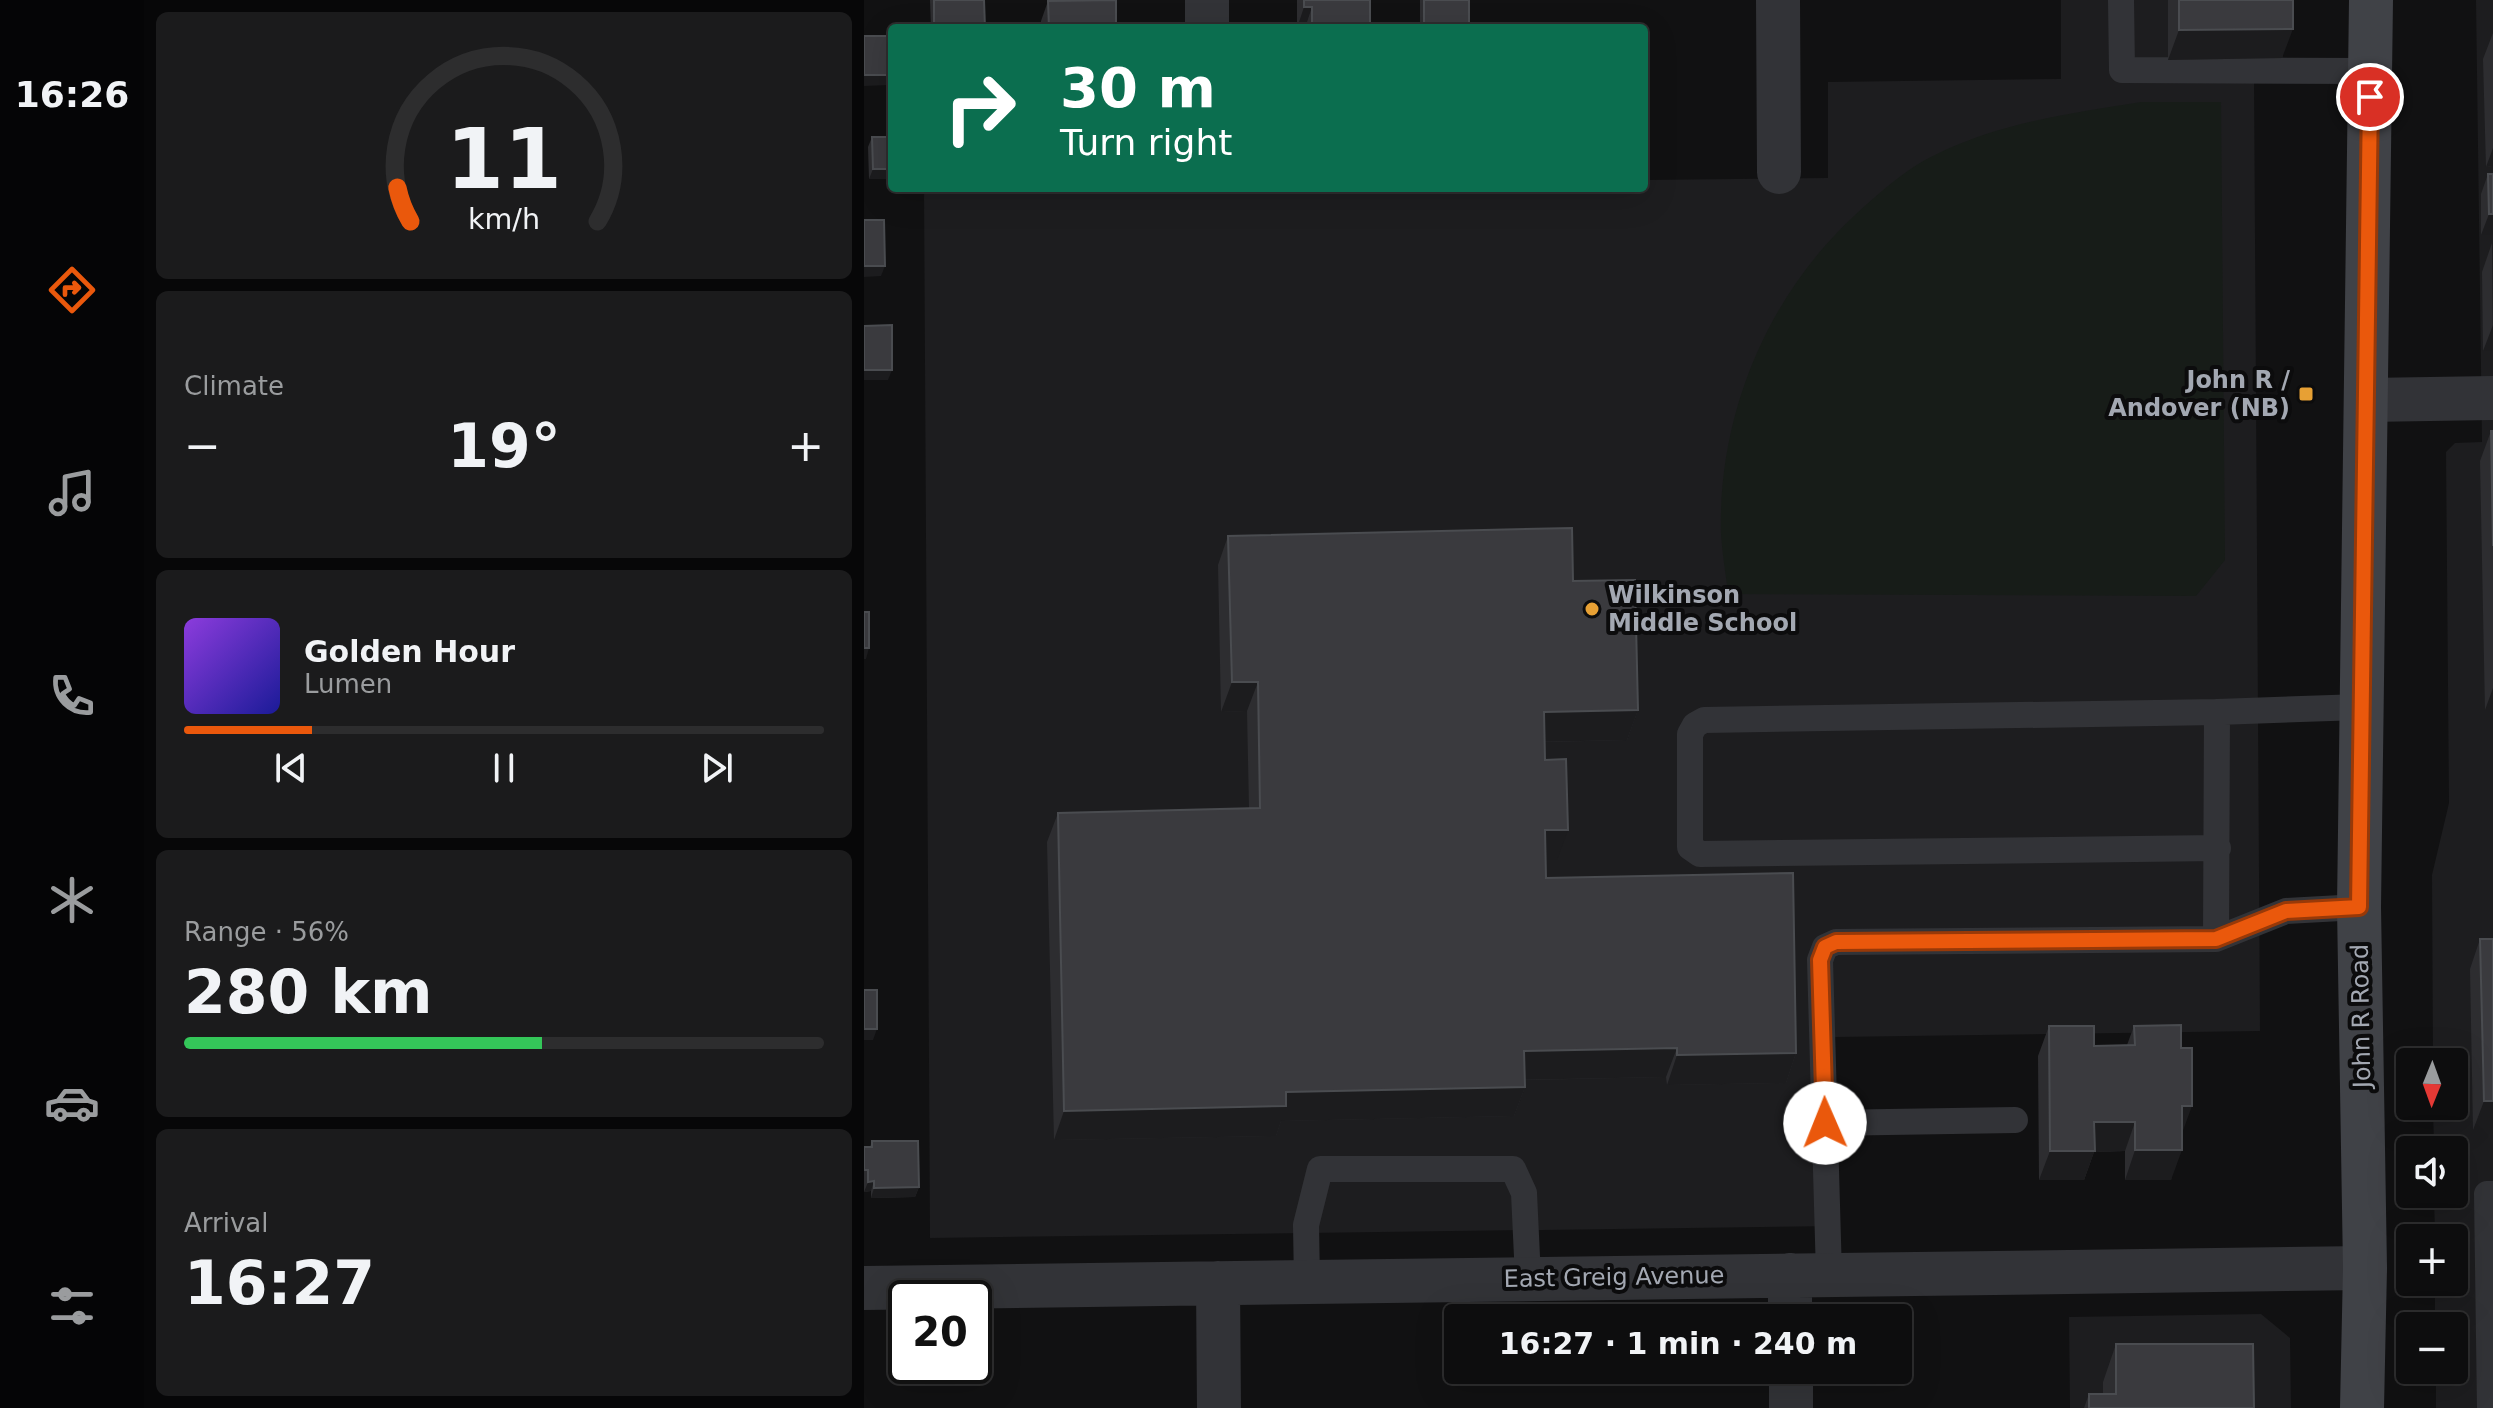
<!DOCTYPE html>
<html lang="en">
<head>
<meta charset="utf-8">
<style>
  :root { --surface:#0d0d0e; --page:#1b1b1c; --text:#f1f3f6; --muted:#9a9c9e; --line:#2d2d2e; --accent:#ea580c }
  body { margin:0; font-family:"DejaVu Sans",sans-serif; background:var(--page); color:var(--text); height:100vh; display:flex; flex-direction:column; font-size:30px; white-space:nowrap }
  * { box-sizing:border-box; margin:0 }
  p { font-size:26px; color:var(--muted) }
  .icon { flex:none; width:44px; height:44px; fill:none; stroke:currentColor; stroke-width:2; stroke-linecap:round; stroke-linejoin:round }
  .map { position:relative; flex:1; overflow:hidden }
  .drawer { display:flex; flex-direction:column; gap:12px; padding:12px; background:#070708; width:720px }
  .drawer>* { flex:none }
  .top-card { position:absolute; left:24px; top:24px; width:760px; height:168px; border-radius:8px; box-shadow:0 8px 32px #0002,0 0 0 2px var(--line); background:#0b6e4f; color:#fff; overflow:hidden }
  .needle { width:52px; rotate:181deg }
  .buttons { position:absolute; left:1532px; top:1048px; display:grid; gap:16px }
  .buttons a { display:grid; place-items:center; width:72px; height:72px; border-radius:8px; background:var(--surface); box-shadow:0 8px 32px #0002,0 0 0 2px var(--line); font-size:40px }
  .speed { position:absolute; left:24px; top:1280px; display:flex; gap:16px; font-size:40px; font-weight:700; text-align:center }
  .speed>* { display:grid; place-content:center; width:104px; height:104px; border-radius:50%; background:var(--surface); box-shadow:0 8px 32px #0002,0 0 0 2px var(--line); line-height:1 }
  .speed .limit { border:4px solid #111; border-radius:12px; background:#fff; color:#111 }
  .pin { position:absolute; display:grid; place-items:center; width:68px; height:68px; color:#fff; margin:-34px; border:4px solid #fff; border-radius:50%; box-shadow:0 2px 8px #0007 }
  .me { position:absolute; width:88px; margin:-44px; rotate:359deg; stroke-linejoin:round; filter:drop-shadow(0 0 6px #0008) }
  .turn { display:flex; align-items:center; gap:28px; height:168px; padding:0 40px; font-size:36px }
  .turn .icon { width:104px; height:104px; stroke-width:2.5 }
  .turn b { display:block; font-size:56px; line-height:68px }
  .big { font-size:60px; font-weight:700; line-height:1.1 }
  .drawer .widget { flex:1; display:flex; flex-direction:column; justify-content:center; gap:12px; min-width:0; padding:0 28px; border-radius:12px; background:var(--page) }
  .drawer .dial { align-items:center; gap:0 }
  .dial svg { height:208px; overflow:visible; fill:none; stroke:var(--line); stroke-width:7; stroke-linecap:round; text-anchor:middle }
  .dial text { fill:var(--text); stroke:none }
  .song { display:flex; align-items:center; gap:24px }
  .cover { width:96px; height:96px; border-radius:12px; background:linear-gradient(135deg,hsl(270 70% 55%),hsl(240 70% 35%)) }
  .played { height:8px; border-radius:4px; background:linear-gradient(90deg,var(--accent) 20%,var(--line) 20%) }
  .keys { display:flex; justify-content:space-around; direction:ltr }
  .heat { display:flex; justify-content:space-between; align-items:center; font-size:44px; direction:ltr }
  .charge { height:12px; border-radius:6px; background:linear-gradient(90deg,#34c759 56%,var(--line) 0) }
  .trip { position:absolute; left:580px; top:1304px; width:468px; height:80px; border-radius:8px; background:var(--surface); box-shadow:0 8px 32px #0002,0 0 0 2px var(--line); font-weight:700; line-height:80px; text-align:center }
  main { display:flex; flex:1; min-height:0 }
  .tab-bar { display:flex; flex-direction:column; width:144px; justify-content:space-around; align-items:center; background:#050506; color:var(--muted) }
  .tab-bar .icon { width:56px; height:56px }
  .tab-bar .current { color:var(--accent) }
  .tab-bar b { font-size:36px; color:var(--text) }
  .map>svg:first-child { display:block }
  .built { fill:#1d1d1f }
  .green { fill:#171c18 }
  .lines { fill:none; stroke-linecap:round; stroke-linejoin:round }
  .service { stroke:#323337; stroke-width:26 }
  .minor { stroke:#323337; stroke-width:44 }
  .secondary { stroke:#404247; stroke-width:44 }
  .wall { fill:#2d2d30 }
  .shaded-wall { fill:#1c1c1e }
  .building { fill:#3a3a3e; stroke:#4a4c50; stroke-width:2 }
  .route-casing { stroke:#983908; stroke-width:20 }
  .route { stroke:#ea580c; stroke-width:14 }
  .poi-dot { fill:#e7a034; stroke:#0c0c0d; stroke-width:3 }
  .labels { text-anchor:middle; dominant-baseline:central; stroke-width:8; stroke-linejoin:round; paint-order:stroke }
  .poi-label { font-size:24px; font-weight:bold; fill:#a3a8b2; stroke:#0c0c0d; text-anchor:end }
  .street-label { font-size:24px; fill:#a3a8b2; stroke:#0c0c0d }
</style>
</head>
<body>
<main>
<nav class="tab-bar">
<b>16:26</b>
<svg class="icon current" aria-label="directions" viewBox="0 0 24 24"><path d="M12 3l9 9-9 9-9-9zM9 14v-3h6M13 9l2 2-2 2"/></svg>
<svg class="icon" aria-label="music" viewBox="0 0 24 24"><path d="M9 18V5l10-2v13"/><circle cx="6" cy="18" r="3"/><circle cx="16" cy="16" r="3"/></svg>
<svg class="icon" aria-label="phone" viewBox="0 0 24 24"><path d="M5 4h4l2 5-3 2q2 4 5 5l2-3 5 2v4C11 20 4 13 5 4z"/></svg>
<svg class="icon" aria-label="climate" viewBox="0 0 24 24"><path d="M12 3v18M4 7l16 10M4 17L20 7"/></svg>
<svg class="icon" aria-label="car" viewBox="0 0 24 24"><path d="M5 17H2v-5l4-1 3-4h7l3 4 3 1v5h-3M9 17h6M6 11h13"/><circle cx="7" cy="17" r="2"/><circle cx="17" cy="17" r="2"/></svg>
<svg class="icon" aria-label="filters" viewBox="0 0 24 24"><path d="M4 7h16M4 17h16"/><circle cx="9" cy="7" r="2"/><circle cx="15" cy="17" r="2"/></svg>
</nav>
<section class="drawer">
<div class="widget dial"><svg viewBox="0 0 100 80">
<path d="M14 69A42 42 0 1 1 86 69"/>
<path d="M14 69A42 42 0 0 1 9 56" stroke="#ea580c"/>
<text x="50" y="56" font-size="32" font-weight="700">11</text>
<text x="50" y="72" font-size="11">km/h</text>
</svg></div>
<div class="widget"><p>Climate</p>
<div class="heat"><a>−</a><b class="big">19°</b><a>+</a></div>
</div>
<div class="widget">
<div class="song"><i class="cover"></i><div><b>Golden Hour</b><p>Lumen</p></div></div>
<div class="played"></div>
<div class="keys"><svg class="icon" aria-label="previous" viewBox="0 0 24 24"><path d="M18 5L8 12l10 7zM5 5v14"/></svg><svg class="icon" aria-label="pause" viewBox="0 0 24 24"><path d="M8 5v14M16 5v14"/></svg><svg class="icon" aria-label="next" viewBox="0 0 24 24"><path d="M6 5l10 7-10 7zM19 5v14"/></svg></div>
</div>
<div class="widget"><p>Range · 56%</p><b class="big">280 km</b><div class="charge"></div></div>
<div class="widget"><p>Arrival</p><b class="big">16:27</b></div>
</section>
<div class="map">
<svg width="1629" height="1408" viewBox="0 0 1629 1408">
  <rect width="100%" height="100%" fill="#111112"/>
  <path class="built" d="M 1197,0 L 1417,0 L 1419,78 L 1390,78 L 1396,1031 L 971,1037 L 972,1226 L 66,1238 L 60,188 L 780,188 L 780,180 L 964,178 L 964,82 L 1197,79 Z
    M 1612,0 L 1629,0 L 1629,1408 L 1572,1408 L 1572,1370 L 1590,1370 L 1590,1326 L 1571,1326 L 1571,1282 L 1590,1282 L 1590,1238 L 1571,1238 L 1570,1194 L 1590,1194 L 1590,1150 L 1570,1150 L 1569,1106 L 1590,1106 L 1590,1062 L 1569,1062 L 1568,875 L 1585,803 L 1582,452 L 1591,443 L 1618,442 Z
    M 1397,1314 L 1426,1338 L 1427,1408 L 1206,1408 L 1205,1317 Z"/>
  <path class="green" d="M 1277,102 L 1357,102 L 1361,560 L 1332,596 L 864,594 C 862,574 858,553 857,533 C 854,415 903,297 989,217 C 1013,195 1041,169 1071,155 C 1134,123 1208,113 1277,102 Z"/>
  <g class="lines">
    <path class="service" d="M 1257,0 L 1258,70 L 1506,71
      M 1353,712 L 840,720 L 831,725 L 826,734 L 826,847 L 836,854 L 1354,848
      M 1352,939 L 1353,712 L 1497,707
      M 961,1123 L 1151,1120
      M 965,1275 L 956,960 L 961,947 L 972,942 L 1352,939 L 1422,911 L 1495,907
      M 443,1282 L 442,1225 L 456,1169 L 649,1169 L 660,1193 L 664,1278
      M 1626,1408 L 1623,1194 L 1629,1194"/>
    <path class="minor" d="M 343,0 L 343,28
      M 914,0 L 915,172
      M 1503,400 L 1629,398
      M 354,1283 L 355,1408
      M 0,1288 L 1501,1268
      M 926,1318 L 926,1275
      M 927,1370 L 927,1408"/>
    <path class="secondary" d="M 1498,1408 L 1501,1268 L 1495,907 L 1507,0"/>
  </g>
  <path class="wall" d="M 66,0 L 120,0 L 121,28 L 67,28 Z
    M 433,0 L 506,0 L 506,28 L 433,28 Z
    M 556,0 L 605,0 L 605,28 L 556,28 Z
    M 1304,0 L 1429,0 L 1418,58 L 1304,60 Z
    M 184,1 L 251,28 L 177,28 L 177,21 Z
    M 1629,33 L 1629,166 L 1622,167 L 1619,59 Z
    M 8,137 L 28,137 L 28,179 L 5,179 L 4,147 Z
    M 1624,174 L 1629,235 L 1617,235 L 1617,194 Z
    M 1628,243 L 1629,351 L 1619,351 L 1618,272 Z
    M 1627,431 L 1629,431 L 1629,710 L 1621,710 L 1616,461 Z
    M 364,536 L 709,581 L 774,710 L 763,740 L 681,742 L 681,760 L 693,860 L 682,860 L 682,878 L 932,1053 L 922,1083 L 803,1085 L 802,1077 L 661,1080 L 661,1087 L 650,1116 L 417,1121 L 412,1136 L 190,1140 L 183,842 L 194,813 L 385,808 L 383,711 L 357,712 L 354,565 Z
    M 1616,939 L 1629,939 L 1629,1130 L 1609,1130 L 1606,969 Z
    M 1185,1026 L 1230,1046 L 1263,1045 L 1270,1026 L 1318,1132 L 1307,1180 L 1261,1180 L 1261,1151 L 1230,1152 L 1220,1180 L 1175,1180 L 1174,1056 Z
    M 8,1141 L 55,1187 L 51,1197 L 7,1198 L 7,1191 L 0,1192 L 0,1147 L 6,1147 Z
    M 1252,1344 L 1390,1408 L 1220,1408 L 1225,1394 L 1239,1394 L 1239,1382 Z"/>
  <path class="shaded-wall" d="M 440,7 L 448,7 L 441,28 L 433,28 Z
    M 241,24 L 252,24 L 251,28 L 240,28 Z
    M 1429,29 L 1418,58 L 1304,60 L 1315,30 Z
    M 0,75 L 28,75 L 28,78 L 25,85 L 0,86 Z
    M 1629,148 L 1629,166 L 1622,167 Z
    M 9,169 L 28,169 L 28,179 L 5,179 Z
    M 1625,214 L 1629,214 L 1629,235 L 1617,235 Z
    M 0,266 L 21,266 L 17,276 L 0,277 Z
    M 1629,325 L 1629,351 L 1619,351 Z
    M 0,370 L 28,370 L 24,380 L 0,380 Z
    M 0,648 L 5,648 L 2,659 L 0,659 Z
    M 368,682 L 394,682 L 383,711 L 357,712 Z
    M 1629,688 L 1629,710 L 1621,710 Z
    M 774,710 L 763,740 L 669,742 L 680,712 Z
    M 681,830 L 704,830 L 693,860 L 670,860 Z
    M 0,1029 L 13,1029 L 9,1040 L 0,1040 Z
    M 813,1048 L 802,1077 L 649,1080 L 660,1051 Z
    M 932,1053 L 922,1083 L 803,1085 L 813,1055 Z
    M 661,1087 L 650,1116 L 417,1121 L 412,1136 L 190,1140 L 200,1111 L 422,1092 Z
    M 1620,1101 L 1629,1101 L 1629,1130 L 1609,1130 Z
    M 1318,1106 L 1328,1106 L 1317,1136 Z
    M 1230,1122 L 1271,1122 L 1261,1151 L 1230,1152 L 1220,1180 L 1175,1180 L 1186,1151 Z
    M 1271,1150 L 1318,1150 L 1307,1180 L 1261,1180 Z
    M 10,1181 L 7,1191 L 0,1192 L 4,1182 Z
    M 55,1187 L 51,1197 L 7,1198 L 10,1188 Z"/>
  <path class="building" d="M 70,0 L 120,0 L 121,28 L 70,28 Z
    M 252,0 L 252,24 L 241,24 L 241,28 L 185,28 L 184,1 Z
    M 440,0 L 506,0 L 506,28 L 448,28 L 448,7 L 440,7 Z
    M 560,0 L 605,0 L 605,28 L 560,28 Z
    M 1315,0 L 1429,0 L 1429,29 L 1315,30 Z
    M 0,36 L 28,36 L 28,75 L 0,75 Z
    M 8,137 L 28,137 L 28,169 L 9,169 Z
    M 1624,174 L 1629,174 L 1629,214 L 1625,214 Z
    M 0,220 L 20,220 L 21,266 L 0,266 Z
    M 28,325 L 28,370 L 0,370 L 0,326 Z
    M 1627,431 L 1629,431 L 1629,546 Z
    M 708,528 L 709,581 L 771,580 L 774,710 L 680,712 L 681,760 L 702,759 L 704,830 L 681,830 L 682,878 L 929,873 L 932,1053 L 813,1055 L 813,1048 L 660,1051 L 661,1087 L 422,1092 L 422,1106 L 200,1111 L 194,813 L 396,808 L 394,682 L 368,682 L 364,536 Z
    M 0,612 L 5,612 L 5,648 L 0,648 Z
    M 1616,939 L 1629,939 L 1629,1101 L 1620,1101 Z
    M 0,990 L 13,990 L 13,1029 L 0,1029 Z
    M 1317,1025 L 1317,1048 L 1328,1048 L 1328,1106 L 1318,1106 L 1318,1150 L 1271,1150 L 1271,1122 L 1230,1122 L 1231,1151 L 1186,1151 L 1185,1026 L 1230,1026 L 1230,1046 L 1271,1045 L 1270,1026 Z
    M 8,1141 L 54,1141 L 55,1187 L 10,1188 L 10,1181 L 4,1182 L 4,1170 L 0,1170 L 0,1147 L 8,1147 Z
    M 1252,1344 L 1389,1344 L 1390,1408 L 1225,1408 L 1225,1394 L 1252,1394 Z"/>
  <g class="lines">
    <defs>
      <path id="route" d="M 961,1123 L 956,960 L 961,947 L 972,942 L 1352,939 L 1422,911 L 1495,907 L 1506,97"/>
    </defs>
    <use href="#route" class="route-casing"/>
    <use href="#route" class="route"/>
  </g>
  <g class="poi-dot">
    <rect x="1434" y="386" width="16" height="16" rx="4"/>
    <circle cx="728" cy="609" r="8"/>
  </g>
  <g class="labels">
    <g class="poi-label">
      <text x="1426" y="380">John R /<tspan x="1426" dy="28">Andover (NB)</tspan></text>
      <text x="744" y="595" text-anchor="start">Wilkinson<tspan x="744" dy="28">Middle School</tspan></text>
    </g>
    <g class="street-label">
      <text transform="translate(1497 1016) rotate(-91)">John R Road</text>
      <text transform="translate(750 1277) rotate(-1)">East Greig Avenue</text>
    </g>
  </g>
</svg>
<div class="buttons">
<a><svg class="needle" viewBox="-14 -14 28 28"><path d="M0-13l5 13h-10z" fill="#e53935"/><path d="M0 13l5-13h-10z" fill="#9a9c9e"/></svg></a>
<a><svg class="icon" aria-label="sound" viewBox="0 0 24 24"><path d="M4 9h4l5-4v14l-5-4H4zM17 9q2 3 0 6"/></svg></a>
<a>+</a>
<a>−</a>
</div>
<div class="speed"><div class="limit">20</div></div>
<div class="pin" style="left:1506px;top:97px;background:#d93025"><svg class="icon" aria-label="arrive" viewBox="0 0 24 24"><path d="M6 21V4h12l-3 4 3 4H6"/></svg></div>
<svg class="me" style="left:961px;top:1123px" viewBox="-20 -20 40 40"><circle r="19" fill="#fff"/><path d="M0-13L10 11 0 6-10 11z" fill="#ea580c"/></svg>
<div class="trip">16:27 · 1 min · 240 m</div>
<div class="top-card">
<div class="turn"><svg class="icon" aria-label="right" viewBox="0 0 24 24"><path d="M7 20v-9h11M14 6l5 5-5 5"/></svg><div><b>30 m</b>Turn right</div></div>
</div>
</div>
</main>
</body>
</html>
